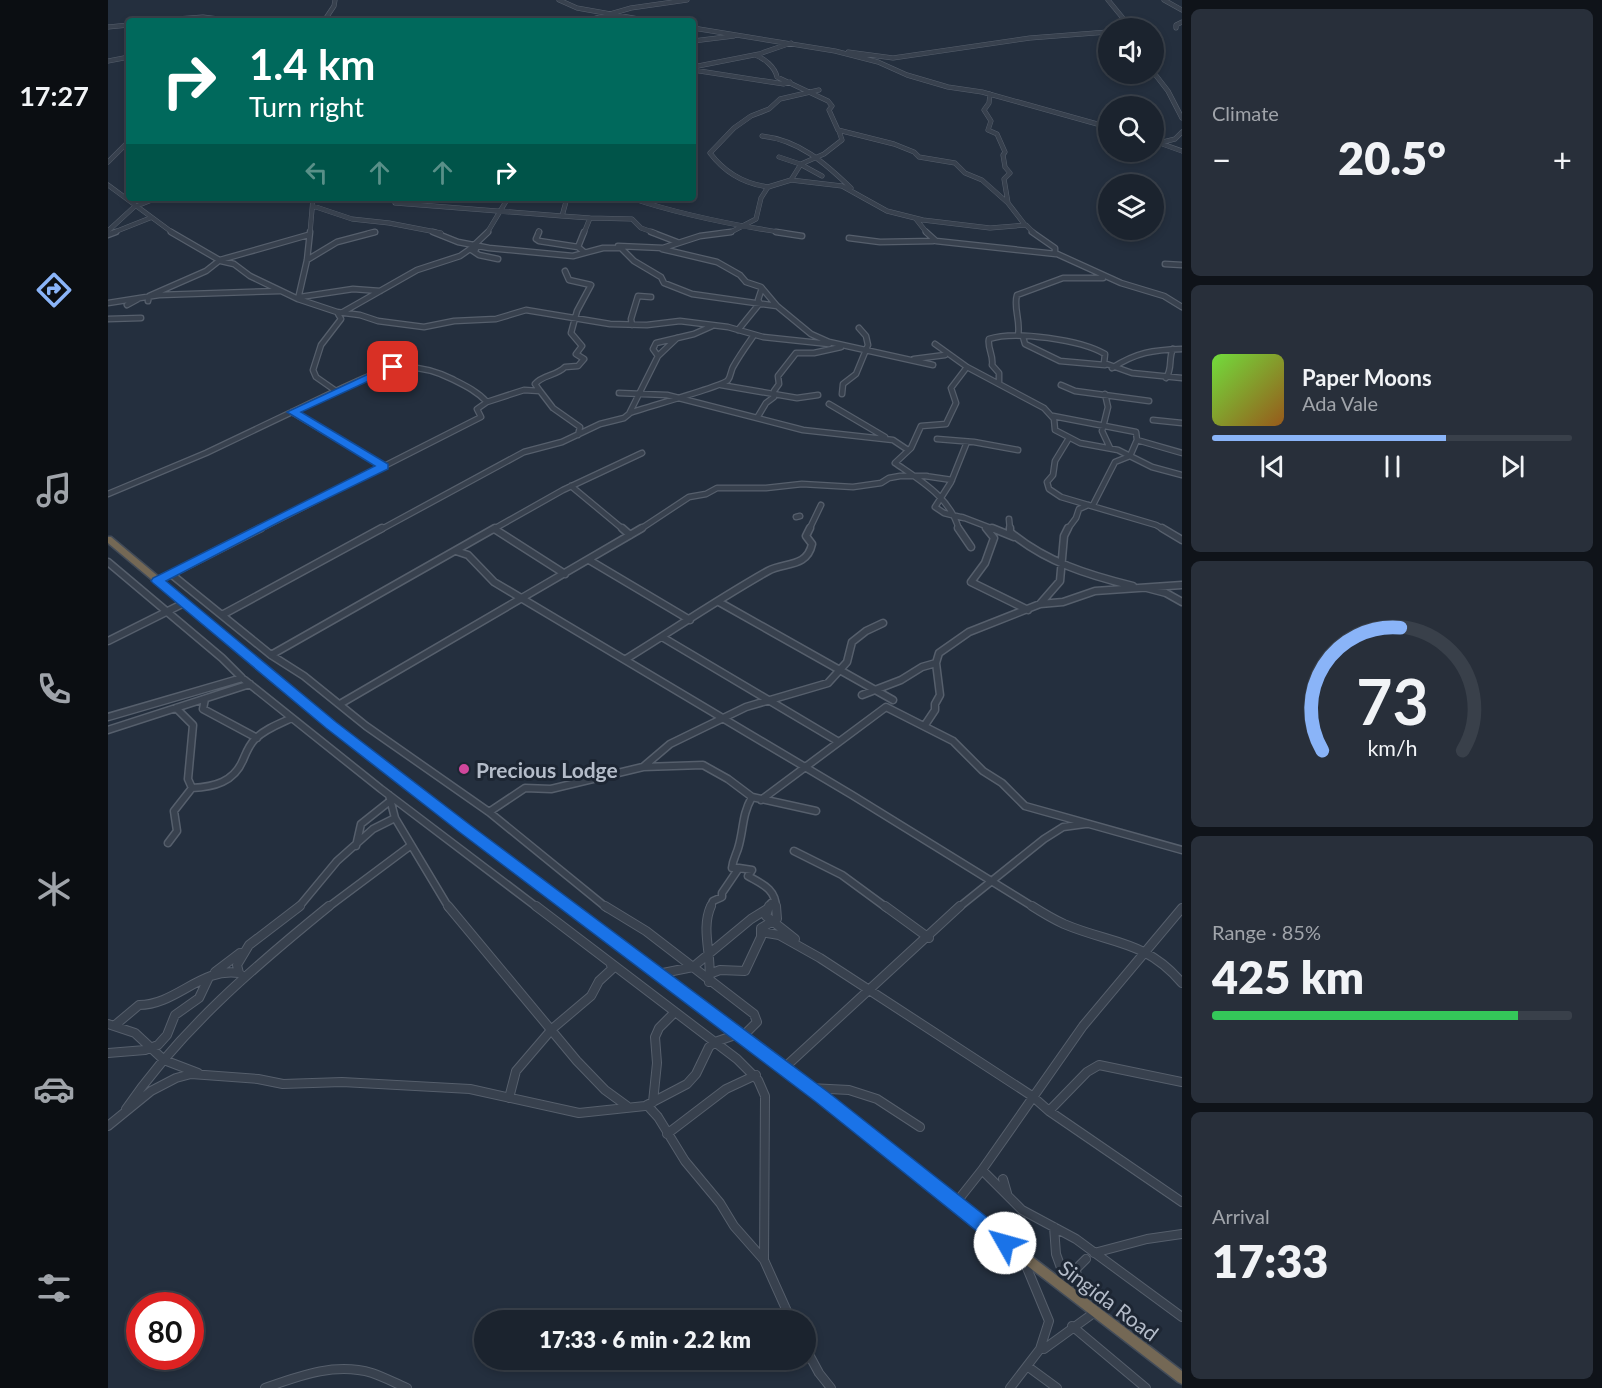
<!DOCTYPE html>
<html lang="en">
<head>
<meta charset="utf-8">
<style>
  :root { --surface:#1b232e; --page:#282f3a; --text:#f1f3f6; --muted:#a0a4aa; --line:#39404a; --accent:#8ab4f8 }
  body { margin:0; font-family:Lato,sans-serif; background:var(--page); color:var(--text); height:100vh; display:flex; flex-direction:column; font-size:22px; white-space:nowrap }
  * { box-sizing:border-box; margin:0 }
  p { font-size:20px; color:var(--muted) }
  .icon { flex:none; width:33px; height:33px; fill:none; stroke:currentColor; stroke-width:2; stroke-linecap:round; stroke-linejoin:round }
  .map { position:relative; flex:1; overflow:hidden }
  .details { display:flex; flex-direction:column; gap:9px; padding:9px; background:#0f1319; width:420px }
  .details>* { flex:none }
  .top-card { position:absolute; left:18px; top:18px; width:570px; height:183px; border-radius:6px; box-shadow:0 3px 9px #0003,0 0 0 2px var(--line); background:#00695c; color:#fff; overflow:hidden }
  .controls { position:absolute; left:990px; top:18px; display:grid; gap:12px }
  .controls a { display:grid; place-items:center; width:66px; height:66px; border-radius:50%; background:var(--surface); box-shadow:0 3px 9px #0003,0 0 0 2px var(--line); font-size:30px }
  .speed { position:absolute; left:18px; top:1292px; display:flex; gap:12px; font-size:30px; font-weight:700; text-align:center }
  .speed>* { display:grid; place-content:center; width:78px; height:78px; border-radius:50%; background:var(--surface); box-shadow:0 3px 9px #0003,0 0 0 2px var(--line); line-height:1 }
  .speed .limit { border:9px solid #d22; background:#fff; color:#111 }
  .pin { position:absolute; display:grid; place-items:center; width:51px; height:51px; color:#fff; margin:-26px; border-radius:12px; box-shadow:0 3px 9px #0006 }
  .me { position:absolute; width:66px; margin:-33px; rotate:308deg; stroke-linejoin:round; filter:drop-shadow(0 0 4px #0008) }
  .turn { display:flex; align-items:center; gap:21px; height:126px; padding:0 24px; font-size:27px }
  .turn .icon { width:78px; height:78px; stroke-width:2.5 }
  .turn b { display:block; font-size:42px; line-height:51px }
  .lanes { display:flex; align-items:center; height:57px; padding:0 24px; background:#0003; justify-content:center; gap:30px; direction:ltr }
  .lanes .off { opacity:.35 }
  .big { font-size:45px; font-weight:800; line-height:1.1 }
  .details .card { flex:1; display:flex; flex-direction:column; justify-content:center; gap:9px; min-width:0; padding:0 21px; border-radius:9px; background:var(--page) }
  .details .dial { align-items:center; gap:0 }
  .dial svg { height:156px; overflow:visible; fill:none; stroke:var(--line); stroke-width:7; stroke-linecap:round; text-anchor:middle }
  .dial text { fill:var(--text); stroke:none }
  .song { display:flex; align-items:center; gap:18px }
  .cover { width:72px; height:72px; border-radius:9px; background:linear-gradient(135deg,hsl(100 70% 55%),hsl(30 70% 35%)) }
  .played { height:6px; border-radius:3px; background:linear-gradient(90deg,var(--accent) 65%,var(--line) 65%) }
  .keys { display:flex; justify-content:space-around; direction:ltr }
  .heat { display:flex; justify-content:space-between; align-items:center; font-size:33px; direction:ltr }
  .charge { height:9px; border-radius:4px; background:linear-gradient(90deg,#34c759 85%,var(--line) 0) }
  .trip { position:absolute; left:366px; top:1310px; width:342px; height:60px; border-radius:30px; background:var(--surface); box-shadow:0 3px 9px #0003,0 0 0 2px var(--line); font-weight:800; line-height:60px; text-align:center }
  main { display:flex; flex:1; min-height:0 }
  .menu { display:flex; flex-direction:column; width:108px; justify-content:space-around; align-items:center; background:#0b0e12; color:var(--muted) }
  .menu .icon { width:42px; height:42px }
  .menu .selected { color:var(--accent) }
  .menu b { font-size:27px; color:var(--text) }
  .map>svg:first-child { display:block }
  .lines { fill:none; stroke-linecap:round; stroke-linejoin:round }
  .minor-far3-casing { stroke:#565f6c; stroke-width:5 }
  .minor-far2-casing { stroke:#565f6c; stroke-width:7 }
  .minor-far1-casing { stroke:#565f6c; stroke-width:9 }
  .minor-casing { stroke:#565f6c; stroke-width:10 }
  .highway-casing { stroke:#434c59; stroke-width:3 }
  .minor-far3 { stroke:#38414e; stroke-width:4 }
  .minor-far2 { stroke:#38414e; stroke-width:4.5 }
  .minor-far1 { stroke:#38414e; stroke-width:6 }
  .minor { stroke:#38414e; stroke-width:8 }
  .highway { fill:#746855; fill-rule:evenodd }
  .route { fill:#1a73e8; stroke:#114b97; stroke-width:1.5 }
  .hotel-dot { fill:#d1479c; stroke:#1d2633; stroke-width:2 }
  .labels { text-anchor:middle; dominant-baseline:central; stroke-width:6; stroke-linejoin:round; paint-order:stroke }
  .poi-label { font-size:21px; font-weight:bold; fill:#b4bcc9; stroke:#1d2633; text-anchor:start }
  .street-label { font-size:21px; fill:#b4bcc9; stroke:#1d2633 }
</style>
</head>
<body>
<main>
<nav class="menu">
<b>17:27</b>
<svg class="icon selected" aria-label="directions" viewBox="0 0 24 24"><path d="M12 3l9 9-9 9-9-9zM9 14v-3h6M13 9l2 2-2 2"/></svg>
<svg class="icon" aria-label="music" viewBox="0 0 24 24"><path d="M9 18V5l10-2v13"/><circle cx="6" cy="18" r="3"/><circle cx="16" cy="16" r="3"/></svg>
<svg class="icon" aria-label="phone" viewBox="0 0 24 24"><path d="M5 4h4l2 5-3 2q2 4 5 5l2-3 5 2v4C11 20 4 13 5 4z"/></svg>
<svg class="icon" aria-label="climate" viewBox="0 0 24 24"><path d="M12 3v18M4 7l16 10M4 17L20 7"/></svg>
<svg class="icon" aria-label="car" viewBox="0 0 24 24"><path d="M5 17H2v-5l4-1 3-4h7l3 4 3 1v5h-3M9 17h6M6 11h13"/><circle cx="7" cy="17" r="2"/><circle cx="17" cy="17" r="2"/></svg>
<svg class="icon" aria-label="filters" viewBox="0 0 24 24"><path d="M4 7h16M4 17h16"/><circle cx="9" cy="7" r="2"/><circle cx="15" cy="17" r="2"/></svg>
</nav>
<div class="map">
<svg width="1074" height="1388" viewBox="0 0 1074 1388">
  <rect width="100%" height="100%" fill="#242f3e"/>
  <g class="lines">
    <defs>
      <path id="minor-far3" d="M 451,0 L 469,8 L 542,21
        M 1000,0 L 1023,28
        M 1056,0 L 1074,10
        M 41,21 L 95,17 L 127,21
        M 216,21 L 226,6 L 227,0
        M 478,21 L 523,8 L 579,0
        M 0,27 L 21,25
        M 585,28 L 727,51 L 770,62 L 799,75 L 840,87 L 874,92 L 1000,127
        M 1068,28 L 1068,25 L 1074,22
        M 585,41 L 626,36
        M 740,52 L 785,58 L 922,38 L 1000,32
        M 647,55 C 656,58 667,67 669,77 L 720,101 L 724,106 L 721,110 L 730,130 L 786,144 L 806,152 L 811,157 L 847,163 L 857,173 L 874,180 L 900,203
        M 0,61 L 21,57
        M 585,67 L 651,54 L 683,43
        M 585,70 L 676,84 L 682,82
        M 1046,73 L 1060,91 L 1074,118
        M 882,94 L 881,103 L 876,110 L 883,121 L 880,130 L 889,134 L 897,152 L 895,155 L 897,167 L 902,173 L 896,179 L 900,203 L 917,225
        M 654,136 C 691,140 717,163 743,188
        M 1046,141 L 1074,151
        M 1055,142 L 1067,139 L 1074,132
        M 671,157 L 692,164 L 714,176
        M 0,162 L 21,141
        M 683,180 L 693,164 L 716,154 L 734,140 L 731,131
        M 0,185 L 65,233
        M 661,187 C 636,184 617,173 602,153 L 626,128 L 643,116 L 661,109 L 672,99 L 711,90
        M 459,198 L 454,216 L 482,218 L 476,233
        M 523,198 C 573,215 625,225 677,233
        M 287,203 L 454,216
        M 205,206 L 244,219 L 281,223 L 333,233
        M 482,218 L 524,219 L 533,228 L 547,233
        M 808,219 L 819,233
        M 0,231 L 26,207 L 49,198
        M 4,233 L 42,218
        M 202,233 L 205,198
        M 261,233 L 267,232
        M 379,233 L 400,198
        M 430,233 L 431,231
        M 612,233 L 623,232 L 648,219 L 653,198 L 660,187 L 683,180 L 734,186 L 779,211 L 815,220 L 882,228 L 918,225 L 926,233"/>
      <path id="minor-far2" d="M 325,232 L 350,242 L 381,248 L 465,256 L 495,248 L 513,248 L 526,261 L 553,277 L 556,283 L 584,294 L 669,306 L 703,334 L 721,342 L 825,365
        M 380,232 L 362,249 L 371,255 L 390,259
        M 431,232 L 428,239 L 431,241 L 470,247
        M 543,232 L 569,242
        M 668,232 L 694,236
        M 818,232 L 828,241 L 948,254
        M 924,232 L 947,248 L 947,253 L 1013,283 L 1056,296 L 1074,307
        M 0,235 L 8,232
        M 741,238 L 772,242 L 825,241
        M 510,246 L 555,248 L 592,236 L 623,232
        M 554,249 L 609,262 L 632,275 L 638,282 L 653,287 L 669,306
        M 476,252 L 470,247 L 476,232
        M 199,260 L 229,242 L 267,232
        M 1057,264 L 1074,265
        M 192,297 L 245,289 L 272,291
        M 190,299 L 199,260 L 202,232
        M 40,301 L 41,296 L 98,271 L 112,260 L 200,235
        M 0,303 L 51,295 L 172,291
        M 19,305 L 30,299
        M 229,312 L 252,315 L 270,321 L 316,327 L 346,321 L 388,319 L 418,310 L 502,324 L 539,325 L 572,321 L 620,327 L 655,337 L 721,344
        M 235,312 L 309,270 L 352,256 L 362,249 L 368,249
        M 0,319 L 33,318
        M 524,325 L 523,319 L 530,296 L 543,297
        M 630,330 L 652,303 L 650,300 L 654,288
        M 910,335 C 913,322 905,307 909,295 L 955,278 L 995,278
        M 915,337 L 917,344 L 952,361 L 997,365
        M 827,344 L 859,367 L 936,408 L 946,419 L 947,430 L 972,443 L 1010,450 L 1044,467 L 1074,475
        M 550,356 L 569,338
        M 806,359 L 837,355
        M 1004,368 C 1029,352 1045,350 1074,349
        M 1058,378 C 1065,368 1060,359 1065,349
        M 891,383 L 891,373 L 884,365 C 886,356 879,348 881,339 C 907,330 973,340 997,354 L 996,363 L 1024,373 L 1074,378
        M 613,385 L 689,398 L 710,395
        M 953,385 L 967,391 L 1041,401
        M 432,391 L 427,384 C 434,375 448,376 457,367 L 470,366 L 476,359 L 468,354 L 474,346 L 463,333 L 469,311 L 483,285 L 461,280 L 457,271
        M 511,393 L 559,395 L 649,418 L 658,403 L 666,397 L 666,391 L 671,384 L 670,376 L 688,353 L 706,353 L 733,347
        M 734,394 L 735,384 L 748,374 L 760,345 L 758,336 L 751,328
        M 997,394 L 1000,407 L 994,431 L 1002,448
        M 379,402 L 416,390 L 432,391 L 445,408 L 472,427 L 470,435
        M 721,404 L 777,437
        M 184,412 L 276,467
        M 522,413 C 535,408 616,386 620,380 C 623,376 623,370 625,367 C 631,356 639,345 646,335
        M 945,416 L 1028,432 L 1029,440 L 1022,456 L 1007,462 L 985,505
        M 649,418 L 695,430 L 785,440 L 800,450
        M 1045,420 L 1074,423
        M 961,438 L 947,461 L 945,475 L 939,482 L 941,489 L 953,497 L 1048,525 L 1057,530
        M 829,439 L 866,442 L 910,450
        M 1029,440 L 1074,453
        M 817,476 L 844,480
        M 463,486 L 516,530
        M 0,494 L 98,453 L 228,391 L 208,377 L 205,370 L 213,345 L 233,319 L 229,312 L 190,299 L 142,276 L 126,264 L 113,261 L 63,232
        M 688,517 L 692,516
        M 854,517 L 888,530
        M 856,518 L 836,513 L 827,507 L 843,482 L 859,442
        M 901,519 L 902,530
        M 878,528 L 880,530
        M 150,530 L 373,417 L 369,409 L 379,402 C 369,391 356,385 344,379 C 298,356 271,371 228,391
        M 272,530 L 416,452 L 454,442 L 492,424 L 516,418 L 521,414 L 550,356 L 545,349 L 548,343 L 586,334 L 604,326
        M 384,530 L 455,490 L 534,453
        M 531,530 L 581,497 L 598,494 L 609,488 L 658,488 L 694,484 L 745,487 L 773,483 L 781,478 L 792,476 L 819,476
        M 701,530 L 713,505
        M 851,530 C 843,498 813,481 787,463 L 803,448 L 813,426 L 838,424 L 848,403 L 843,388 L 859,367
        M 959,530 L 968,518 L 971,509 L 980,505"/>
      <path id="minor-far1" d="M 514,528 L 522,535
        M 850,528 L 863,547
        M 878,528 L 886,538 L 877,563 L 863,582 L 920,610
        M 884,528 L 906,537
        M 902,528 L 902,532 C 938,562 980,575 1025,586
        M 1054,528 L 1074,540
        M 388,530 L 457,574
        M 348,551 L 360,555 L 386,582 L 744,795 L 927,908
        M 481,560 L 582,620
        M 0,562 L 114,658 L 134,678 L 273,789 L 430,908
        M 63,574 L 163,655 L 196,676 L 258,726 L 381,812 L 499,908
        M 49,581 L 153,528
        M 1039,588 L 1058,593 L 1074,602
        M 611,602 L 785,700
        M 932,604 L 952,581 L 956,536 L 960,528
        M 114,615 L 274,528
        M 554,637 L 731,742
        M 0,641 L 76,603
        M 163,655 L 387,528
        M 518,659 C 565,630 612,598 660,571 C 676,562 699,568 704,544 L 698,536 L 702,528
        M 754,695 L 793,680 L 814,667 L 828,663
        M 97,699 L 95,709 L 149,738
        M 232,704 L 534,528
        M 68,708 L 85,725 L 80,779 L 84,788
        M 0,717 L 134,678
        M 817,725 L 827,710 L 827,704 L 832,695 L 828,663 L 831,653 L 861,632 L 932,604 L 955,602 L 987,591 L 1074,585
        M 0,730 L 142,684
        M 535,767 L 595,765 L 620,779 L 644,797 L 708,811
        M 281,795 L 287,818 L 341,908
        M 653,800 L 778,707 L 845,741 L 875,771 L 894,783 L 917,806 L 1074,850
        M 381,812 L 417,788 L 443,789 L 535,767 L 562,744 L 638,707 L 720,683 L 739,662 L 744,642 L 758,631 L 775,623
        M 60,843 L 69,831 L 66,811 L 84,788 C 106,787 126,782 135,760 C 138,753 141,745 147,739 C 157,729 171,724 184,718
        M 248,846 L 253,824 L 282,801
        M 686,851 L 734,875 L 779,908
        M 631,868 L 644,870 L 640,876 C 654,884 668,889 668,908
        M 190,908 L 229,861 L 265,829 L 287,818
        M 219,908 L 302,846
        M 602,908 L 605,901 L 614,897 L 614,893 L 631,868 L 624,868 C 625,858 629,854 631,845 C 636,826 634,815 644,797
        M 660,908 L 663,903
        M 850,908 L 936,839 L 955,827 L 977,824"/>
      <path id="minor" d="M 340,906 L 469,1061 L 497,1090 L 519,1106
        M 428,906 L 629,1059 L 650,1080 L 657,1096 L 656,1260
        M 497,906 L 538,931 L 646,1014 L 649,1022 L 634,1037
        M 661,906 L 658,916 L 687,939
        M 777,906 L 821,938
        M 924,906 C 935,913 945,919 956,924 C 1003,944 1038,940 1074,983
        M 653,932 L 671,935 L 712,958 L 924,1096 L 941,1111 L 1074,1202
        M 107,972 L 132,953
        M 604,973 L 612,970 L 637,971 L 653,937 L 653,928 L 669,919 L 668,906
        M 550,974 L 585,967 L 643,919 L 659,909
        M 136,977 L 131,973 L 129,965 L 141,945 L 192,906
        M 601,982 C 605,957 592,930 603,906
        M 0,1024 L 27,1033 L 56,1060 L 90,1073
        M 6,1026 L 31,1005 C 68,1005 93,967 131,973
        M 0,1053 L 37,1050 L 50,1045 L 59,1035 L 67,1015 L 91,998 L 101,977
        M 676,1068 L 852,906
        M 702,1088 L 741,1090 L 769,1099 L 812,1127
        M 401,1098 L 408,1071 L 444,1029 L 483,996 L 491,981 L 504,969 L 503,965
        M 545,1102 L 549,1063 L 547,1037 L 551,1028 L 567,1012
        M 539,1105 L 550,1117 L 577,1161 L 612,1203 L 626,1226 L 656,1260 L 683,1320
        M 18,1109 C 73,1029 146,967 221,906
        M 941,1111 L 979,1072 L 991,1065 L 1074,1082
        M 0,1126 L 43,1091 L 68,1078 L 83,1074 L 150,1079 L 175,1084 L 234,1082 L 362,1089 L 471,1113 L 537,1106 L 579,1084 L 588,1074 L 601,1047 L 607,1042 L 630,1034
        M 559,1134 L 618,1089 L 648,1075
        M 874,1170 L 914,1210 L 968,1239 L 1074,1317
        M 895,1179 L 899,1193
        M 847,1204 L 874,1170 L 975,1026 L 1074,908
        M 946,1227 L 948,1254 L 957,1279
        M 986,1253 L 1039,1239 L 1074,1234
        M 968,1269 L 971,1298
        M 955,1282 L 978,1259
        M 964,1326 L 1038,1388
        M 698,1349 L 711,1373 L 723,1388
        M 936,1349 L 987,1312
        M 919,1366 L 949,1388
        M 157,1388 C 191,1376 227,1362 264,1373 C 276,1377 287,1383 299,1388
        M 902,1388 L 932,1349 L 941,1321 L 914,1256"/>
      <path id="highway" d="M 0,537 L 3,537 L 226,723 L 358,826 L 718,1094 L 851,1201 L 1074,1371 L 1074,1384 L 1070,1382 L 843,1207 L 710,1100 L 352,830 L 220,727 L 0,543 Z"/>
    </defs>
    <use href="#minor-far3" class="minor-far3-casing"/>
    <use href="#minor-far2" class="minor-far2-casing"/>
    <use href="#minor-far1" class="minor-far1-casing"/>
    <use href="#minor" class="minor-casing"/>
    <use href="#highway" class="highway-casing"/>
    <use href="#minor-far3" class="minor-far3"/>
    <use href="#minor-far2" class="minor-far2"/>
    <use href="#minor-far1" class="minor-far1"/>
    <use href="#minor" class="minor"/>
    <use href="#highway" class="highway"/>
  </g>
  <path class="route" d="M 282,364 L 285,364 L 291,367 L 193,412 L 280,464 L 280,469 L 177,519 L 58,581 L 228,722 L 361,824 L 720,1092 L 904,1237 L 906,1243 L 904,1249 L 897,1251 L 891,1249 L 708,1102 L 350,831 L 218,728 L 45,583 L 43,581 L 45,578 L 267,466 L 179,412 Z"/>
  <circle class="hotel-dot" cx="356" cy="769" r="6"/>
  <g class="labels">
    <g class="poi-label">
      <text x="368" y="769">Precious Lodge</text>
    </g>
    <g class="street-label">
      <text transform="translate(1001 1300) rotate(37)">Singida Road</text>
    </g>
  </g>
</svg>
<div class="controls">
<a><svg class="icon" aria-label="sound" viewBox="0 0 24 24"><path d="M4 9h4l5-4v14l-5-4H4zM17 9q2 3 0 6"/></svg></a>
<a><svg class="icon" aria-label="search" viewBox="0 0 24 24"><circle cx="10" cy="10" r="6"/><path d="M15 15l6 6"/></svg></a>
<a><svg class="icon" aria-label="layers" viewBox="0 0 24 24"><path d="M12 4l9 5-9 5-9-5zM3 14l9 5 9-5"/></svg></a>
</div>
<div class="speed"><div class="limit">80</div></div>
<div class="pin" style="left:285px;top:367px;background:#d93025"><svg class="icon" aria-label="arrive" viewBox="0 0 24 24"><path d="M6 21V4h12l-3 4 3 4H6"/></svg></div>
<svg class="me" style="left:897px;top:1243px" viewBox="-20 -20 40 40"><circle r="19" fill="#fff"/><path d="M0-13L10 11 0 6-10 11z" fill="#1a73e8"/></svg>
<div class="trip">17:33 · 6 min · 2.2 km</div>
<div class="top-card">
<div class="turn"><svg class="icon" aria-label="right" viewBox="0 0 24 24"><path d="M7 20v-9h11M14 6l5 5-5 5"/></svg><div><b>1.4 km</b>Turn right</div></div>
<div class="lanes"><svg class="icon off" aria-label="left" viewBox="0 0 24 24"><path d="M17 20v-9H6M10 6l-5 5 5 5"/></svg><svg class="icon off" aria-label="ahead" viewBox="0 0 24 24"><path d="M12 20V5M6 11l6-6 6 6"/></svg><svg class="icon off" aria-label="ahead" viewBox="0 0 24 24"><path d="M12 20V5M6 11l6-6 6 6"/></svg><svg class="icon" aria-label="right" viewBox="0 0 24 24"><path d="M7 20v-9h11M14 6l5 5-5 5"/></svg></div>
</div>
</div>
<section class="details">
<div class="card"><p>Climate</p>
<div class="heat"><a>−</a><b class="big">20.5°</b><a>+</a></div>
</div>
<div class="card">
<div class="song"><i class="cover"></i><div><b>Paper Moons</b><p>Ada Vale</p></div></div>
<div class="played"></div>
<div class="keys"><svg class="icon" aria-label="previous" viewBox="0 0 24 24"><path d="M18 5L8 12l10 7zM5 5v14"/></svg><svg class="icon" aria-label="pause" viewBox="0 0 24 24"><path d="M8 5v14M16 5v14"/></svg><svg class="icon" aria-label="next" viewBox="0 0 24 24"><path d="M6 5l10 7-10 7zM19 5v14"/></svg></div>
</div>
<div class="card dial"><svg viewBox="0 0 100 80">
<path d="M14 69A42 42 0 1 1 86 69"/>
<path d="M14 69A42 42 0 0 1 54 6" stroke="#8ab4f8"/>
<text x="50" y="56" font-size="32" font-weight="700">73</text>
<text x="50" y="72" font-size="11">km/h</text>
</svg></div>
<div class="card"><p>Range · 85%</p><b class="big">425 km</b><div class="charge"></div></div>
<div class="card"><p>Arrival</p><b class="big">17:33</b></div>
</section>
</main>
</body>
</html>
